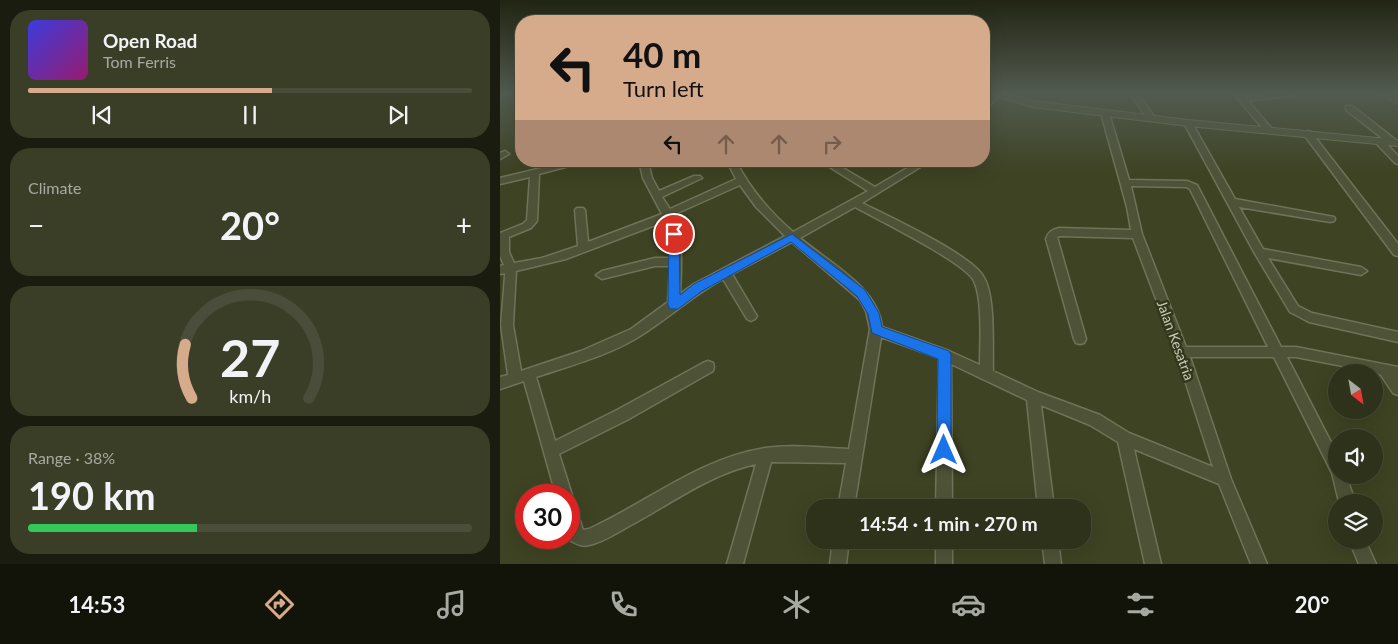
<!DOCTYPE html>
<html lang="en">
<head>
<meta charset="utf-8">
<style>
  :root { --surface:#2e321a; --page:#3a3e27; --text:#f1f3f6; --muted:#a7aaa2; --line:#494d39; --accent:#d6ab8b }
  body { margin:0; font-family:Lato,sans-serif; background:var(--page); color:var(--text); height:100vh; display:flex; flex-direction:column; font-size:19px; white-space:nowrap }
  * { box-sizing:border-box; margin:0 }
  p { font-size:16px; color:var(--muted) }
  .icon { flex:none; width:28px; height:28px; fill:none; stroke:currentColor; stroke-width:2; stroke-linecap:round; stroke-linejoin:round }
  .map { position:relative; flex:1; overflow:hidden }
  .details { display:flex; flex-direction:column; gap:10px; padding:10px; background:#191c0e; width:500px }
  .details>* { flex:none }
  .guide { position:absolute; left:15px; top:15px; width:475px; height:152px; border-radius:20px; box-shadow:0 5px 20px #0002,0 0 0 1px var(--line); background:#d6ab8b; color:#111; overflow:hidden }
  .needle { width:32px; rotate:149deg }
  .buttons { position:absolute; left:828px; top:364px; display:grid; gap:10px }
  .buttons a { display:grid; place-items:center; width:55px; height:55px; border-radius:50%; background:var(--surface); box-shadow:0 5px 20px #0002,0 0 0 1px var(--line); font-size:25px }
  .speed { position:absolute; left:15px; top:484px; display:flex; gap:10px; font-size:25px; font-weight:700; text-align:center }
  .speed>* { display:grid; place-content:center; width:65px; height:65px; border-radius:50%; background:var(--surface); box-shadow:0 5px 20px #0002,0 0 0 1px var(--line); line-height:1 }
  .speed .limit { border:8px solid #d22; background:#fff; color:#111 }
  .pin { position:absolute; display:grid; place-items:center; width:42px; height:42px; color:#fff; margin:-21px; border:2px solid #fff; border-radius:50%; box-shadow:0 1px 5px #0007 }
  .me { position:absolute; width:55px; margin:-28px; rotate:0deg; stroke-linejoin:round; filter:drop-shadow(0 0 4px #0008) }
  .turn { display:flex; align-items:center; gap:18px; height:105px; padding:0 25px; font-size:22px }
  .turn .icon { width:65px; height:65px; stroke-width:2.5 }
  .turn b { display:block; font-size:35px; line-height:42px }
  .lanes { display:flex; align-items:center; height:48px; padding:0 25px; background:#0003; justify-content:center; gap:25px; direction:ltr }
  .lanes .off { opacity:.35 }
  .big { font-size:38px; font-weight:700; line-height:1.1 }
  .details .card { flex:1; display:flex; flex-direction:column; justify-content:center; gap:8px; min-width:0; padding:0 18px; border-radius:20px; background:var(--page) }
  .details .dial { align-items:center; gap:0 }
  .dial svg { height:130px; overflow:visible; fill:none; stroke:var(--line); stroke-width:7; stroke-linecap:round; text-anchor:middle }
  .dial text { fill:var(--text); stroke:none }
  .song { display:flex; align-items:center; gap:15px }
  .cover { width:60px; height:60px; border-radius:8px; background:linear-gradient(135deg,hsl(240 70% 55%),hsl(320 70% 35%)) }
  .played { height:5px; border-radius:2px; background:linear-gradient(90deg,var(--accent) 55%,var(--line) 55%) }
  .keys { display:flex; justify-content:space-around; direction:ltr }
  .heat { display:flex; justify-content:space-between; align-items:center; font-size:28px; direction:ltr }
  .charge { height:8px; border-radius:4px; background:linear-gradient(90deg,#34c759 38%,var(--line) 0) }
  .trip { position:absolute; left:306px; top:499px; width:285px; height:50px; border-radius:20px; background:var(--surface); box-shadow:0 5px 20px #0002,0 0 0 1px var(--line); font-weight:700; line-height:50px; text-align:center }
  .tabs { display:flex; height:80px; justify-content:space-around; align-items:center; background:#12140a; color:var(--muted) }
  .tabs .icon { width:35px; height:35px }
  .tabs .selected { color:var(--accent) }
  .tabs b { font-size:22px; color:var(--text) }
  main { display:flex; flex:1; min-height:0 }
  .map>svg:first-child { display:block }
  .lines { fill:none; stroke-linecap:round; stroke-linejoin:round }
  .minor-casing { stroke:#6e7359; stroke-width:3 }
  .tertiary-casing { stroke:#6e7359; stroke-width:2 }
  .minor { fill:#4e5338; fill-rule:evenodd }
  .tertiary { fill:#4e5338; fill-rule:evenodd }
  .route { fill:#1a73e8; stroke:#114b97 }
  .labels { text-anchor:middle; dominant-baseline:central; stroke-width:5; stroke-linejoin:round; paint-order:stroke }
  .street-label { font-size:14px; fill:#c7cdb5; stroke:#33381d }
</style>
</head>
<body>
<main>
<section class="details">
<div class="card">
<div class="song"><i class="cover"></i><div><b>Open Road</b><p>Tom Ferris</p></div></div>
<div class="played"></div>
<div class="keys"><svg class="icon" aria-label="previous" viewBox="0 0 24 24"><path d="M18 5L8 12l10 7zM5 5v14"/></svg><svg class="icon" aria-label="pause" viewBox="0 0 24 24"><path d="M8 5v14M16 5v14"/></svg><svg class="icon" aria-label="next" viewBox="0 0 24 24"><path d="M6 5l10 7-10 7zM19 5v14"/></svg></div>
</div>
<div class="card"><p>Climate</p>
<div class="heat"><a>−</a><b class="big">20°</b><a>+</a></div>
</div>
<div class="card dial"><svg viewBox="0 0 100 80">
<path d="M14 69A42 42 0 1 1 86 69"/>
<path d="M14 69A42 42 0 0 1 10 36" stroke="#d6ab8b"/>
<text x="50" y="56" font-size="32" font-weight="700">27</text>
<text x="50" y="72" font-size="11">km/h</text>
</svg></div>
<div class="card"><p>Range · 38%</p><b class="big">190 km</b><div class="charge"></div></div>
</section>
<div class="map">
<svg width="898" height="564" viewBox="0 0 898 564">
  <rect width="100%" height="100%" fill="#3e4323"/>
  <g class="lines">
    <defs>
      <path id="minor" d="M 0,93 L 6,93 L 0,97 Z
        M 493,93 L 500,94 L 487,109 L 484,109 L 484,103 Z
        M 630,93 L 638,93 L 655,118 L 654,120 L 648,120 Z
        M 733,93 L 741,93 L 744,96 L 775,93 L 800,93 L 796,95 L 748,101 L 772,129 L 768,131 L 765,131 Z
        M 877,93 L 887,93 L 898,98 L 898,103 Z
        M 846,106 L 852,106 L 897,141 L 897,145 L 891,145 L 846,110 Z
        M 602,111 L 609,113 L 629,180 L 687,181 L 697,185 L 781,347 L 796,347 L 898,367 L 898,395 L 893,393 L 881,375 L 874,372 L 796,357 L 787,357 L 836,452 L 836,475 L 846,475 L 855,502 L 839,502 L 832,473 L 774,357 L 690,357 L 731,479 L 767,564 L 751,564 L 719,484 L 634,449 L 661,564 L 645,564 L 618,442 L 590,425 L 541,405 L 554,508 L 538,508 L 527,400 L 451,364 L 452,508 L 436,508 L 439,358 L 381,337 L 354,508 L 338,508 L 346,463 L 271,462 L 243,564 L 227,564 L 256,464 C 210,474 172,503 131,525 C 118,532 104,542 89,545 C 82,547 77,544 71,541 L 69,534 L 69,504 L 75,506 L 83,530 L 89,529 C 148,502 200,458 265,448 C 293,444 321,448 349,449 L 370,329 L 366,311 L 360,300 L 292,242 L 232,274 L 255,313 L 257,316 L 255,319 L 251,321 L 247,319 L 223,279 C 193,295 169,318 140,336 C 110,355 69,366 36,377 L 55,441 L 117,410 L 203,363 L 208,361 L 213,363 L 214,367 L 213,371 L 127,420 L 59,454 L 72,495 L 69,501 L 69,495 L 56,495 L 24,381 L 0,389 L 0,377 L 8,375 L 1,325 L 5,276 L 5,273 L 0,274 L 0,266 L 4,265 L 0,256 L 0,233 L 23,224 L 27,220 L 30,177 L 0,184 L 0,178 L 71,161 L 88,161 L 39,174 L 37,221 L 31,228 L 9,237 L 9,252 L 14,263 L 42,258 L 78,246 L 75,210 L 77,208 L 83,208 L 85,210 L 88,242 L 162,214 L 143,178 L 139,161 L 148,161 L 152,178 L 159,191 L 194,176 L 200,176 L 202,178 L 162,197 L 170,209 L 236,179 L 227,161 L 236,161 C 250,189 270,212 293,232 L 368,191 L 320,161 L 331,161 L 375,187 L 419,161 L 430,161 L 362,203 C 388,216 470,254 483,276 C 496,295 492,348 493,371 L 538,392 L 600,415 L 629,433 L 713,467 L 676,352 L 633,238 L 560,236 L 557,237 L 586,339 L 584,343 L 580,344 L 576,343 L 574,339 L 546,239 C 548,232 552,230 559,228 L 631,230 L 627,207 L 601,113 ZM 240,185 L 256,207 L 285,236 L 194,284 L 180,294 C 181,268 184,240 173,215 ZM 631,186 L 686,187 L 690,189 L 768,347 L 686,347 L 642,234 ZM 355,207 C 377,219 466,263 474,281 C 483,300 480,344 480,365 L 449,351 L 382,327 C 378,287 328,262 300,238 ZM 166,221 L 169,232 L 170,258 L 155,258 L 102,271 L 96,275 L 102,279 L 155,266 L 170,266 L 168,302 L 131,329 L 81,351 L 21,371 L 13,325 L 16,271 L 66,259 Z
        M 685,121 L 692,123 L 735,199 L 834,217 L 835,219 L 834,221 L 830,222 L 739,207 L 763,249 L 861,267 L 867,271 L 861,275 L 768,258 L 798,306 L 812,313 L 898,332 L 898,342 L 809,322 L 790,312 L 754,252 L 684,123 Z
        M 808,131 L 811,132 L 898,244 L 898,256 L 894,255 L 805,136 L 804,134 Z
        M 879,138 L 882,139 L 898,156 L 898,164 L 895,163 L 876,143 L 875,141 Z
        M 5,151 L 9,154 L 0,159 L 0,153 Z
        M 333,540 L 349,540 L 346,564 L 330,564 Z
        M 436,540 L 452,540 L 452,564 L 436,564 Z
        M 542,540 L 558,540 L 561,564 L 545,564 Z
        M 849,540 L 865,540 L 876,564 L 859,564 Z"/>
      <path id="tertiary" d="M 487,93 L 503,93 L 533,101 L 688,120 L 898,140 L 898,146 L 688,126 L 532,107 Z"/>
    </defs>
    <use href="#minor" class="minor-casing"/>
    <use href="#tertiary" class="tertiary-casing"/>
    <use href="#minor" class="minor"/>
    <use href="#tertiary" class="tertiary"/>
  </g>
  <linearGradient id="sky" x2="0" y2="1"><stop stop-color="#222513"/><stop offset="0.54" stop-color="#525b50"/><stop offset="1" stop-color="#525b50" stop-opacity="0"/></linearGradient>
  <rect width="898" height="172" fill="url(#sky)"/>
  <path class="route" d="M 174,231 L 179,234 L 180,295 L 194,284 L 292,234 L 365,290 L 379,313 L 382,327 L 449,351 L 451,355 L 451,450 L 449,456 L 444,458 L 439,456 L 437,450 L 438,359 L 372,333 L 368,314 L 357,296 L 291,242 L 202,291 L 178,309 L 170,309 L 168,305 L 169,234 Z"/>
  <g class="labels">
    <g class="street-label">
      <text transform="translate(676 340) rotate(70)">Jalan Kesatria</text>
    </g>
  </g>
</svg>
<div class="buttons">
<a><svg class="needle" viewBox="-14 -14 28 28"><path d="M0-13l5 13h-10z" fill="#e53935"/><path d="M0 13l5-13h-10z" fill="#a7aaa2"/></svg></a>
<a><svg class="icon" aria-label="sound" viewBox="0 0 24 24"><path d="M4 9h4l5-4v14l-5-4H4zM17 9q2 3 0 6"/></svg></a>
<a><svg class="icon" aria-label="layers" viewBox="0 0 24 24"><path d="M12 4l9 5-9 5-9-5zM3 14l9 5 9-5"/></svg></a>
</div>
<div class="speed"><div class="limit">30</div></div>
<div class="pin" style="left:174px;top:234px;background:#d93025"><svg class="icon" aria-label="arrive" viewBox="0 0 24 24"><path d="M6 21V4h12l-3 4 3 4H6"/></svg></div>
<svg class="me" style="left:444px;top:450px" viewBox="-20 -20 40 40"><path d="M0-17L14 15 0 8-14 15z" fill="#1a73e8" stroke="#fff" stroke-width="4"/></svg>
<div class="trip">14:54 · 1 min · 270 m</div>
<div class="guide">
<div class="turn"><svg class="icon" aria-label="left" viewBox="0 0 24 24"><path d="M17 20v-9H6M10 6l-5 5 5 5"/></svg><div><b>40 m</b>Turn left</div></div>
<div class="lanes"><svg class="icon" aria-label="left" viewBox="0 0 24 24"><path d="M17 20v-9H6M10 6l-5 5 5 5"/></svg><svg class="icon off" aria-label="ahead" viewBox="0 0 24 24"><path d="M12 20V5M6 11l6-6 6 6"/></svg><svg class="icon off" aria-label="ahead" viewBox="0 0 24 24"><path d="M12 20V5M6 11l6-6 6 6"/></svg><svg class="icon off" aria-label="right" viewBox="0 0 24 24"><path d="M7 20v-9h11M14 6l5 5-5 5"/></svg></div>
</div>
</div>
</main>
<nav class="tabs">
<b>14:53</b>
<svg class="icon selected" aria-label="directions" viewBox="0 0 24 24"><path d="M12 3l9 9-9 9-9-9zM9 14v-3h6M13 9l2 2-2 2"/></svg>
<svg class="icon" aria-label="music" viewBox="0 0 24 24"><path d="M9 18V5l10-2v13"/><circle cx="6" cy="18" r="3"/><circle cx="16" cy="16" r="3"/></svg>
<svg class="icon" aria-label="phone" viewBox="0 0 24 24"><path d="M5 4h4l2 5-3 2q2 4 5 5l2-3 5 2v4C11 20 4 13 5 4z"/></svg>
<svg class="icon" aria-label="climate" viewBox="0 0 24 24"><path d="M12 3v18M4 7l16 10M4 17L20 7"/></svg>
<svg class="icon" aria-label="car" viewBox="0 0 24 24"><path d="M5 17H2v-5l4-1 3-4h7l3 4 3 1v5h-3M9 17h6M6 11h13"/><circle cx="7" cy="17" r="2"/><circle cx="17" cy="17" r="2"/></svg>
<svg class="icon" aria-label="filters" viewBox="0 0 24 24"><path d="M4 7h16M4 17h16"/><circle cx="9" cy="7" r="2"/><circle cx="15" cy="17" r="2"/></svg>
<b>20°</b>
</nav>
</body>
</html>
